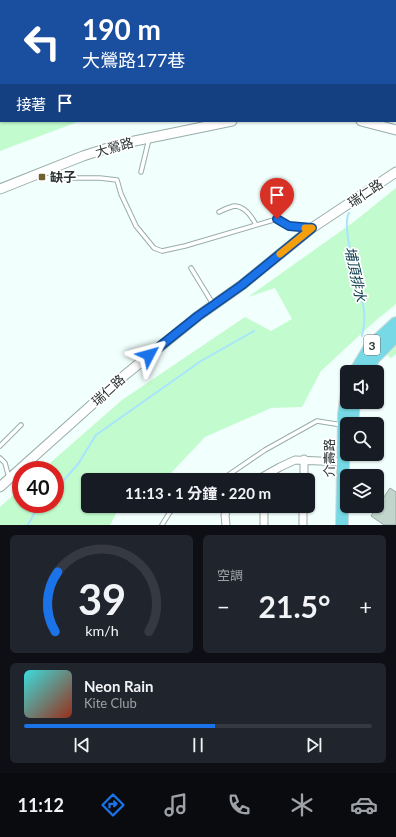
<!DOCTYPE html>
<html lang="zh-TW">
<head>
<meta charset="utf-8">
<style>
  :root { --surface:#171b24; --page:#20242c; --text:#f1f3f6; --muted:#9ea1a6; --line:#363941; --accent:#1a73e8 }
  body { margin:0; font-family:Lato,"Noto Sans TC",sans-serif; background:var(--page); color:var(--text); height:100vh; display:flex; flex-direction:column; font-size:15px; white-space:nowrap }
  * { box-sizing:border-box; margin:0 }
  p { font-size:13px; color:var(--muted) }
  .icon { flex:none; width:22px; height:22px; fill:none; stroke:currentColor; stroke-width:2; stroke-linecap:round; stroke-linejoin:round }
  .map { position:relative; height:525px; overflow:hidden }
  .side { display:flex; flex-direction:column; gap:10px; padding:10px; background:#0d0f14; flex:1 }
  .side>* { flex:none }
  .top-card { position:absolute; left:0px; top:0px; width:396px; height:122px; box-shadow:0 1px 3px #0004; background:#1a4fa0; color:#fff; overflow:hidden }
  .buttons { position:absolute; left:340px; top:365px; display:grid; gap:8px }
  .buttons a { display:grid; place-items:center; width:44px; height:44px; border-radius:6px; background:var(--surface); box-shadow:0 1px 3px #0004; font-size:20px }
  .speed { position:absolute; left:12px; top:461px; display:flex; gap:8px; font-size:20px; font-weight:700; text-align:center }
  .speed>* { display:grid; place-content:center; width:52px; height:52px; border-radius:50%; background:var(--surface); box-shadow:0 1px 3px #0004; line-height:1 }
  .speed .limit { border:6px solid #d22; background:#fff; color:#111 }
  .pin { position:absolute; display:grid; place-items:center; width:34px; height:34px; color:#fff; margin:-41px -17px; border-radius:50% 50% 50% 0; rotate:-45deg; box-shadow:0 0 4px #0007 }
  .pin .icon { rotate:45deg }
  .me { position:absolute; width:44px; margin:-22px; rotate:51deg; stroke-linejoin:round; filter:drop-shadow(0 0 3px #0008) }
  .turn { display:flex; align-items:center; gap:14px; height:84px; padding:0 16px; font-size:18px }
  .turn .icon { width:52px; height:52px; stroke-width:2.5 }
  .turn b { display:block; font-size:28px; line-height:34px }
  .then { display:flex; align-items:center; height:38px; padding:0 16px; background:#0003; gap:8px; font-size:15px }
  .big { font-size:30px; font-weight:700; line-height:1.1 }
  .side .tile { flex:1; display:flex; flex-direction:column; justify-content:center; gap:6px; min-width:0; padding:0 14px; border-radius:6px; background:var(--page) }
  .side .dial { align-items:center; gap:0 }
  .dial svg { height:104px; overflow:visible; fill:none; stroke:var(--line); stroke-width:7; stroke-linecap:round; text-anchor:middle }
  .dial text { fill:var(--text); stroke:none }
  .song { display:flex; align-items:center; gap:12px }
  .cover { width:48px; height:48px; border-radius:6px; background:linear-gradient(135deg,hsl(180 70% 55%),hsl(10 70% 35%)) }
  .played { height:4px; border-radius:2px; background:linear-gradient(90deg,var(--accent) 55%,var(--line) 55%) }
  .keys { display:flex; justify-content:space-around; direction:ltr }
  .heat { display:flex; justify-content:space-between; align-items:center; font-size:22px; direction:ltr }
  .side .tiles { flex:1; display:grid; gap:10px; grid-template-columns:1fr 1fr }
  .tile:last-child { grid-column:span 2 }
  .trip { position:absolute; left:81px; top:473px; width:234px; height:40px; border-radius:6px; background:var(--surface); box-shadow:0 1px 3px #0004; font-weight:700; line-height:40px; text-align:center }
  .dock { display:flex; height:64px; justify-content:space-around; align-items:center; background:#090b0e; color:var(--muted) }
  .dock .icon { width:28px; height:28px }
  .dock .active { color:var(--accent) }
  .dock b { font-size:18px; color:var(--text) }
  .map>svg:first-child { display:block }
  .green { fill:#c2fcce }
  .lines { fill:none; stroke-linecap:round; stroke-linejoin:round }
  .stream { stroke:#a9e3fd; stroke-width:2 }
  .building { fill:#c1d5cd; stroke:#95a8a0 }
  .service-casing { stroke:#98adab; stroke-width:5.5 }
  .minor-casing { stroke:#98adab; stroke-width:9 }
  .tertiary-casing { stroke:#98adab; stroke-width:11 }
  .primary-casing { stroke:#d8dada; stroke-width:14 }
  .service { stroke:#fff; stroke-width:3.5 }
  .minor { stroke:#fff; stroke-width:7 }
  .tertiary { stroke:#fff; stroke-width:9 }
  .primary { stroke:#76d9e5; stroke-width:12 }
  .route-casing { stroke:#114b97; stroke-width:10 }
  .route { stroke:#1a73e8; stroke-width:7 }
  .slow { stroke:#f59e0b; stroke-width:7 }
  .poi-dot { fill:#70612e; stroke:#fff; stroke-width:1.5 }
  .labels { text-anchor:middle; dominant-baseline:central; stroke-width:3.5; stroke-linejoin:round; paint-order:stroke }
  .shield { fill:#fff; stroke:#69706f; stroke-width:1 }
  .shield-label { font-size:12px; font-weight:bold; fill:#293231 }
  .street-label { font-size:13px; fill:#293231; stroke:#fff }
  .poi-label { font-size:13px; font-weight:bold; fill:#293231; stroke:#fff; text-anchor:start }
  .water-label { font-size:14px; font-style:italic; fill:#07394b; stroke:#fff }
</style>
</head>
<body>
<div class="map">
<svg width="396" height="525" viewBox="0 0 396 525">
  <rect width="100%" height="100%" fill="#f1fffd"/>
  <path class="green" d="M 0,35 L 1,121 L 80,121 L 0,151 Z
    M 396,188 L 396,304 L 374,322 L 321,371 L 302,407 L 271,408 L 205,437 L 171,473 L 159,480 L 88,480 L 88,506 L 120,506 L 110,525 L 0,525 L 0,507 L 21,488 L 21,504 L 55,504 L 55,470 L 42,470 L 122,400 L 245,317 L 271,331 L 292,319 L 275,288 L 248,297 L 355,221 Z
    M 396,343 L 396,354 L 391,358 L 385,353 Z"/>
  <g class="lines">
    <path class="stream" d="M 263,0 L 263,1
      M 292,1 L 302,1
      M 328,1 L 329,0
      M 0,14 L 1,14
      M 349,213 C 340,228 362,291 364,311 C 365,320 364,328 362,336
      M 55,490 L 78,464 L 96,435 L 201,361 L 254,331
      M 28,525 L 36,510 L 42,504"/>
  </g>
  <path class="building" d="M 390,488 L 396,492 L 396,525 L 384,525 L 371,516 Z"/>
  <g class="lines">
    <defs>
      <path id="service" d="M 53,169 L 58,178 L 100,178 L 117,180 L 121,194 L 136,226 L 154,248 L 162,251 L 185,246 L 277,219 L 289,226 L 309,228
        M 141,172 L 149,139
        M 219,212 C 223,210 230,207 234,206 C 245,206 252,217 256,225
        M 191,268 L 213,304
        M 0,446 L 21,425
        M 0,458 L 5,463 L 9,478
        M 221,480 L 265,450 L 317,421 L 342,425
        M 162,525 L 170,512 L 179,506"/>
      <path id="minor" d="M 395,13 L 396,13
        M 0,53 L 1,52
        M 257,480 L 280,467 L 295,460 L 344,462
        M 304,480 L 304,459
        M 303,524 L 303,506
        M 226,525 L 225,515 L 228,506
        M 264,525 L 264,506"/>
      <path id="tertiary" d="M 361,121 L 396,130
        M 0,189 L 83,156 L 120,144 L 232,121
        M 0,487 L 125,375 L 198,316 L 242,285 L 312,228 L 396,172"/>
      <path id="primary" d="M 355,372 L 370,347 L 396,323
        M 366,372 L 374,358 L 396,336
        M 352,424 L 354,402
        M 342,525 L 344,414 L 347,391"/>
    </defs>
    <use href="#service" class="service-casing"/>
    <use href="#minor" class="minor-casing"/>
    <use href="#tertiary" class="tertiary-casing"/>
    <use href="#primary" class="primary-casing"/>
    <use href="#service" class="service"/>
    <use href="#minor" class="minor"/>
    <use href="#tertiary" class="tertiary"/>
    <use href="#primary" class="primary"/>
  </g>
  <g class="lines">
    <defs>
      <path id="route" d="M 149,355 L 198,316 L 242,285 L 312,228 L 289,226 L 277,219"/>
    </defs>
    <use href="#route" class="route-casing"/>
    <use href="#route" class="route"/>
    <path class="slow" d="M 280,254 L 312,228 L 305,228"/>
  </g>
  <rect class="poi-dot" x="38" y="173" width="8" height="8" rx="2"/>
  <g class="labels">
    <rect class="shield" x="364" y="335" width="16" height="20" rx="3"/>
    <g class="shield-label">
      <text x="372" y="345">3</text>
    </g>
    <g class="street-label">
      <text transform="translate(114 147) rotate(-16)">大鶯路</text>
      <text transform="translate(365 193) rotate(-34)">瑞仁路</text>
      <text transform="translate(108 390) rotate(-42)">瑞仁路</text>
      <text transform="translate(329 458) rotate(-90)">介壽路</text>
    </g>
    <g class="poi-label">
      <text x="50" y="177">缺子</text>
    </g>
    <g class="water-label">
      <text transform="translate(356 274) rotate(78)">埔頂排水</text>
    </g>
  </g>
</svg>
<div class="buttons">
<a><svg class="icon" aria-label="sound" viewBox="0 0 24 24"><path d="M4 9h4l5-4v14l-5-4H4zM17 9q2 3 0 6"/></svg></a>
<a><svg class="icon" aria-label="search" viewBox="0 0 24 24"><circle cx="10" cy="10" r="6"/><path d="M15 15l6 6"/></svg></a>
<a><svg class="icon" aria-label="layers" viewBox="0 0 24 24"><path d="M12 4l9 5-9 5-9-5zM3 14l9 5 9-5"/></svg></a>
</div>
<div class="speed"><div class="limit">40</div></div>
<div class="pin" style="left:277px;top:219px;background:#d93025"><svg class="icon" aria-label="arrive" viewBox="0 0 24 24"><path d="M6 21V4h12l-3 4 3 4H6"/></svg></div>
<svg class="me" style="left:149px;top:355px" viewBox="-20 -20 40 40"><path d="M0-17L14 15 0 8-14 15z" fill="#1a73e8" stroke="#fff" stroke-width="4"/></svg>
<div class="trip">11:13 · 1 分鐘 · 220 m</div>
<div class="top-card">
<div class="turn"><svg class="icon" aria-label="left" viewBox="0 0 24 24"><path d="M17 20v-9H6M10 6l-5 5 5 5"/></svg><div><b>190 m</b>大鶯路177巷</div></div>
<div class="then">接著<svg class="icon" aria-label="arrive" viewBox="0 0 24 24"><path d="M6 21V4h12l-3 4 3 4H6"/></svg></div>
</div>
</div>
<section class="side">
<div class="tiles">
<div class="tile dial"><svg viewBox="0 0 100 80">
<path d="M14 69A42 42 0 1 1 86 69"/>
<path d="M14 69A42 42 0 0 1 16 23" stroke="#1a73e8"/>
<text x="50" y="56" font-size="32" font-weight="700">39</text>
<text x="50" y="72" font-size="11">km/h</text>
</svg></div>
<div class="tile"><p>空調</p>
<div class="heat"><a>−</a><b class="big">21.5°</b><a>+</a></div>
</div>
<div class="tile">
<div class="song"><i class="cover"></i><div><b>Neon Rain</b><p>Kite Club</p></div></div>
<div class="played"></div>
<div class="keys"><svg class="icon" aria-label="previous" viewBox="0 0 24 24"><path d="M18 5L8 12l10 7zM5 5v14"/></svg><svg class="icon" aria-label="pause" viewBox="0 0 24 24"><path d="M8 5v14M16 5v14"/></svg><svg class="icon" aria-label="next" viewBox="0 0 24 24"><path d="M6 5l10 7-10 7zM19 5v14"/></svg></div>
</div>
</div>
</section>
<nav class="dock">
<b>11:12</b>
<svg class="icon active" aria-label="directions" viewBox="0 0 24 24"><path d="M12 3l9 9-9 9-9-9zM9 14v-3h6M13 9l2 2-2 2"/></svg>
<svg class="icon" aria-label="music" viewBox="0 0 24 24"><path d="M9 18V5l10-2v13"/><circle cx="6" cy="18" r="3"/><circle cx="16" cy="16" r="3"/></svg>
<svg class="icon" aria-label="phone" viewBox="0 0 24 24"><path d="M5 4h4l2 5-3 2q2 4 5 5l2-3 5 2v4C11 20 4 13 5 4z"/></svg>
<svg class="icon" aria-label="climate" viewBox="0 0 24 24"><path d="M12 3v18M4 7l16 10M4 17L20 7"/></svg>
<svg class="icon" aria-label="car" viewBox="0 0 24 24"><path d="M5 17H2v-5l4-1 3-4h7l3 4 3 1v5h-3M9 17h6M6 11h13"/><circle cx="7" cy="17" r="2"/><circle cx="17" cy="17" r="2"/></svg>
</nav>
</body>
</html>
